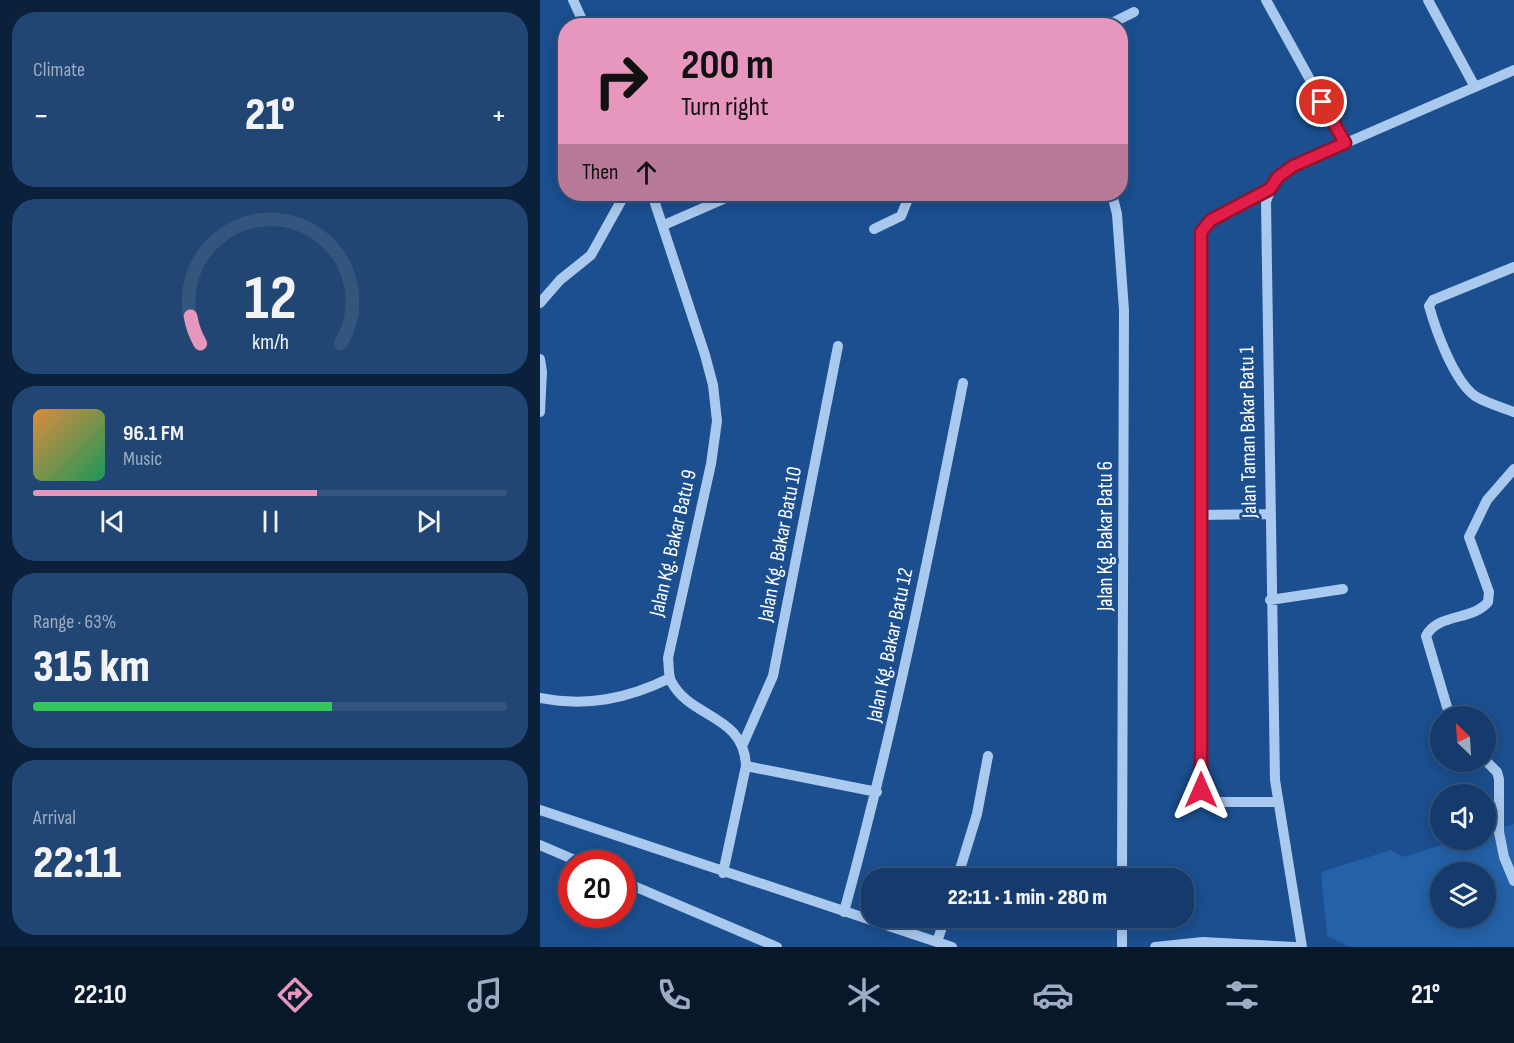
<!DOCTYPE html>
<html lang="en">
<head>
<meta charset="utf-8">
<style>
  :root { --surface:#143b6b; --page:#214673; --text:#f1f3f6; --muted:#9dadc1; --line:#33557e; --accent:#e797bd }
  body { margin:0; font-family:"Sofia Sans Condensed",sans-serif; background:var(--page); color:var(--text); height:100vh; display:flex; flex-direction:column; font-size:22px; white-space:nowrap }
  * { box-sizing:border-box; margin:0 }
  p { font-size:20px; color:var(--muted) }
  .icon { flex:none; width:33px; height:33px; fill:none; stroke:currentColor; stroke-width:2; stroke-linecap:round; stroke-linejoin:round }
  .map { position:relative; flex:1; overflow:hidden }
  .side { display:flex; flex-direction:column; gap:12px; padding:12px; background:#0b203b; width:540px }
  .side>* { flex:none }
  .top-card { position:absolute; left:18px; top:18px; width:570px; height:183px; border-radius:24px; box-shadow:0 3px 15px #0003,0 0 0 2px var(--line); background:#e797bd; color:#111; overflow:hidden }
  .needle { width:39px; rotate:335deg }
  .controls { position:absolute; left:890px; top:706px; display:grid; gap:12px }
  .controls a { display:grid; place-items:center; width:66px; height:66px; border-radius:50%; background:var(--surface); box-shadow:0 3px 15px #0003,0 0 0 2px var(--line); font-size:30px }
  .speed { position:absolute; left:18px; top:850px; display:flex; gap:12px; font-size:30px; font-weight:700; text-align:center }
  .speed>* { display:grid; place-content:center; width:78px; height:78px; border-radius:50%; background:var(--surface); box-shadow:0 3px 15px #0003,0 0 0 2px var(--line); line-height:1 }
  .speed .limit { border:9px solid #d22; background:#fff; color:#111 }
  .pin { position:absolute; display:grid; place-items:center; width:51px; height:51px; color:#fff; margin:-26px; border:3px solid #fff; border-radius:50%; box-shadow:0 2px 6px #0007 }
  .me { position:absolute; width:66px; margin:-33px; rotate:0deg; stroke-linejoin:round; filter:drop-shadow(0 0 4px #0008) }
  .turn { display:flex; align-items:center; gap:21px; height:126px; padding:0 24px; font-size:27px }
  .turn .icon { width:78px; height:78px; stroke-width:2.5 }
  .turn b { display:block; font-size:42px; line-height:51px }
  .then { display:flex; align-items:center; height:57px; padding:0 24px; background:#0003; gap:12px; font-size:22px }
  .big { font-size:45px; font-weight:800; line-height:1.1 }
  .side .card { flex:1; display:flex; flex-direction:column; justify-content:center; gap:9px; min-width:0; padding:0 21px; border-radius:24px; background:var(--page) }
  .side .dial { align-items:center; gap:0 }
  .dial svg { height:156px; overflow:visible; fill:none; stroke:var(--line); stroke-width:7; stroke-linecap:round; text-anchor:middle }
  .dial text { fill:var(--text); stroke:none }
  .song { display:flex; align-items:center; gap:18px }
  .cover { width:72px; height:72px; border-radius:9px; background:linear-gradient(135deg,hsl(30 70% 55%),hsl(150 70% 35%)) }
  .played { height:6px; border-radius:3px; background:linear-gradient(90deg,var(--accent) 60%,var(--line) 60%) }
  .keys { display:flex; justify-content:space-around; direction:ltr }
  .heat { display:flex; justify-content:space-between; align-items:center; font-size:33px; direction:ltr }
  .charge { height:9px; border-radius:4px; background:linear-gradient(90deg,#34c759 63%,var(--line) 0) }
  .trip { position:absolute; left:321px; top:868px; width:333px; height:60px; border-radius:24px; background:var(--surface); box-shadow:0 3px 15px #0003,0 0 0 2px var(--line); font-weight:800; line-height:60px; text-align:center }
  .menu { display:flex; height:96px; justify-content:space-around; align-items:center; background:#08182b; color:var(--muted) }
  .menu .icon { width:42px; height:42px }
  .menu .active { color:var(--accent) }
  .menu b { font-size:27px; color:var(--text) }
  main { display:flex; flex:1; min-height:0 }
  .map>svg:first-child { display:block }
  .green { fill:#2461a8; fill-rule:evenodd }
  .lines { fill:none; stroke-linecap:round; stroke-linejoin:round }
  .minor { stroke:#a9c9ee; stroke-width:10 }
  .route-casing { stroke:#92132f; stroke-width:15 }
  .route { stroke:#e11d48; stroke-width:10 }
  .labels { text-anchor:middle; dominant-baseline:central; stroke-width:6; stroke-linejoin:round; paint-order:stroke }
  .street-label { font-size:21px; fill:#fff; stroke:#1b4f8f }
</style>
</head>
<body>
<main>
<section class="side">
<div class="card"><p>Climate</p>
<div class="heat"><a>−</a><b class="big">21°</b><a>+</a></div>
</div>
<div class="card dial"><svg viewBox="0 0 100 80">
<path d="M14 69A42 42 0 1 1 86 69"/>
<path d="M14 69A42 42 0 0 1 9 55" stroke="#e797bd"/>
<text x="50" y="56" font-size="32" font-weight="700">12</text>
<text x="50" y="72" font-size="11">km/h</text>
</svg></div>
<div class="card">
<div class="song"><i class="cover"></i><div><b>96.1 FM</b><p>Music</p></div></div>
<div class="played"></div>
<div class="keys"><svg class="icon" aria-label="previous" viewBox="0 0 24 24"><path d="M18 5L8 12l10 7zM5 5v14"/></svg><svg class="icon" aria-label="pause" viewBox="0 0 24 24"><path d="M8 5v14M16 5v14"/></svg><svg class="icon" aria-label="next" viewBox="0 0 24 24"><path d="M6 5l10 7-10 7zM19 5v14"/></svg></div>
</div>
<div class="card"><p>Range · 63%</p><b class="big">315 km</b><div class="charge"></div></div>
<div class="card"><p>Arrival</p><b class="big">22:11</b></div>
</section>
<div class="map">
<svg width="974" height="947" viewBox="0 0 974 947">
  <rect width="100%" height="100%" fill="#1b4f8f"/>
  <path class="green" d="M 974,824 L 974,947 L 810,947 L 787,936 L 781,872 L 851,850 L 864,857 L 916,840 L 945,840 L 945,832 ZM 900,873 L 945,873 L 945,918 L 900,918 Z"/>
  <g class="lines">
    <path class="minor" d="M 33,0 L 45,26
      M 726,0 L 805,143
      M 888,0 L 935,87
      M 566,26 L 594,12
      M 730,189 L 667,223 L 660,237 L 661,790 L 664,798 L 671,802 L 737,802
      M 112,194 L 165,355 L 173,385 L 177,421 L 171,464 L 128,658 C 129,665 128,674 131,681 C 150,719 204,714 206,766 L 183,873
      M 572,194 L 577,214 L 584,310 L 582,879
      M 124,225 L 195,194
      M 334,229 L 361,216 L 370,194
      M 974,267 L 893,300 L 889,306 C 896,331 914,381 935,396 C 946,403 961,407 974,412
      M 0,303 L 20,280 L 51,255 L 85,194
      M 0,359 L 2,372 L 0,412
      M 660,515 L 729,514
      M 730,600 L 803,589
      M 0,698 C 47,707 87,699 130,678
      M 910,717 L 886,636 C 898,613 932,621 948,602 L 949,592 L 929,537 L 947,500 L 974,469
      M 203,744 L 233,676 L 298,346
      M 945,760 L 957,772 L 959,779 L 959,832 L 964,857 L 974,881
      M 206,766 L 337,792
      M 0,810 L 412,947
      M 0,845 L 44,864
      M 417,879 L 437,814 L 448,756
      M 82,881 L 237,947
      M 304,912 C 352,737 388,561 423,383
      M 397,942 L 405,918
      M 582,947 L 582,918
      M 615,947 L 663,942 L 755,947
      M 762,947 L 735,780 L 726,202 C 731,185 739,176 753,166 L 974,70"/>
  </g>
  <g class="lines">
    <defs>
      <path id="route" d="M 661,790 L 661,232 L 671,220 L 730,189 L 738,177 L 753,166 L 805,143 L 782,102"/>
    </defs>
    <use href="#route" class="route-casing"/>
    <use href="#route" class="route"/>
  </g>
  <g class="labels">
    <g class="street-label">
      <text transform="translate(708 432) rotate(-91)">Jalan Taman Bakar Batu 1</text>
      <text transform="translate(565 536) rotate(-90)">Jalan Kg. Bakar Batu 6</text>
      <text transform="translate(133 543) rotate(-77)">Jalan Kg. Bakar Batu 9</text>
      <text transform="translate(240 544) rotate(-79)">Jalan Kg. Bakar Batu 10</text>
      <text transform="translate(350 645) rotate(-78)">Jalan Kg. Bakar Batu 12</text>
    </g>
  </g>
</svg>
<div class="controls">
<a><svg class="needle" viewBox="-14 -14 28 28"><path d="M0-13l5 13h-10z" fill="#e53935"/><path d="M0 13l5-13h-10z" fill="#9dadc1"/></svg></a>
<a><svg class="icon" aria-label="sound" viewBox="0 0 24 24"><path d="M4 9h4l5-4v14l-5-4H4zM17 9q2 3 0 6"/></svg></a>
<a><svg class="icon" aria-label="layers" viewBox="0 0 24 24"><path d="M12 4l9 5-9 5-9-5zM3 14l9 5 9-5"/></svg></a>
</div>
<div class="speed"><div class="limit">20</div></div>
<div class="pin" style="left:782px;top:102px;background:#d93025"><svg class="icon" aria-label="arrive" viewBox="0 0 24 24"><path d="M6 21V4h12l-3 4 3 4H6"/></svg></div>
<svg class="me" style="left:661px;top:790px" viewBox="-20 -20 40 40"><path d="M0-17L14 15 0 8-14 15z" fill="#e11d48" stroke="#fff" stroke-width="4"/></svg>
<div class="trip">22:11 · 1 min · 280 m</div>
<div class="top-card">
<div class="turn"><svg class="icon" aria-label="right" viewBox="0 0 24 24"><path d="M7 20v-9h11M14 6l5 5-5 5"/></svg><div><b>200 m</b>Turn right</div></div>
<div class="then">Then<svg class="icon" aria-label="ahead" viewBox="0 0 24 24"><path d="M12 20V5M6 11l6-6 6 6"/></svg></div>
</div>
</div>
</main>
<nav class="menu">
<b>22:10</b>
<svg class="icon active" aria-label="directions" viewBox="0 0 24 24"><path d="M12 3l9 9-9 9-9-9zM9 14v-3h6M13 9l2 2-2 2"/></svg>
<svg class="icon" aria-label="music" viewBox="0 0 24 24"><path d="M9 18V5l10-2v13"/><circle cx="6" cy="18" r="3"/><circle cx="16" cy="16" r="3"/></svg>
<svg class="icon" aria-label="phone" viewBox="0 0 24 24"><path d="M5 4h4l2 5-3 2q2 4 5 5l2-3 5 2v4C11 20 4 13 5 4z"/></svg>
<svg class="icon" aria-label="climate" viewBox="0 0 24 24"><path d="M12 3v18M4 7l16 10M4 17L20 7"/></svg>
<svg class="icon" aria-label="car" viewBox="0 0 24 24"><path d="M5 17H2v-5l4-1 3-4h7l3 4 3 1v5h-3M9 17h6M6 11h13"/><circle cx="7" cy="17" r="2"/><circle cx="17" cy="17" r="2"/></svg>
<svg class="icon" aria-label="filters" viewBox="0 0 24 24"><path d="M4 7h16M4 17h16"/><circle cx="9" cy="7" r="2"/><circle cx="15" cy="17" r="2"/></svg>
<b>21°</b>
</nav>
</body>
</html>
